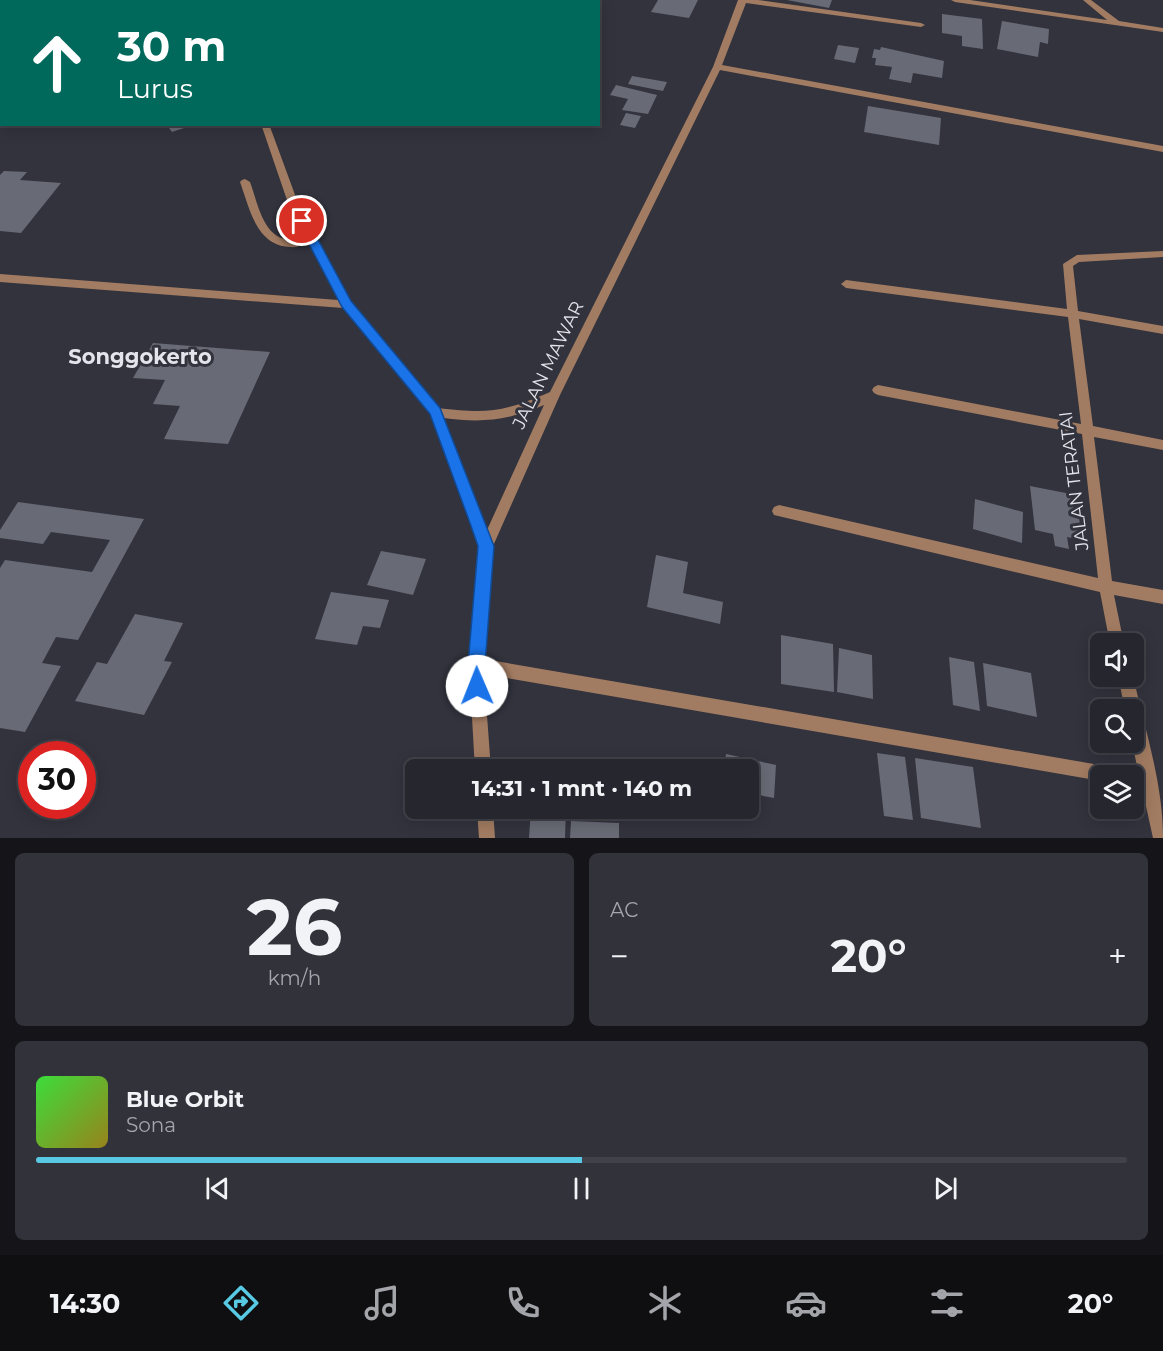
<!DOCTYPE html>
<html lang="id">
<head>
<meta charset="utf-8">
<style>
  :root { --surface:#26262e; --page:#32323a; --text:#f1f3f6; --muted:#a4a5aa; --line:#42434a; --accent:#57c9e2 }
  body { margin:0; font-family:Montserrat,sans-serif; background:var(--page); color:var(--text); height:100vh; display:flex; flex-direction:column; font-size:22px; white-space:nowrap }
  * { box-sizing:border-box; margin:0 }
  p { font-size:20px; color:var(--muted) }
  .icon { flex:none; width:33px; height:33px; fill:none; stroke:currentColor; stroke-width:2; stroke-linecap:round; stroke-linejoin:round }
  .map { position:relative; height:838px; overflow:hidden }
  .details { display:flex; flex-direction:column; gap:15px; padding:15px; background:#151519; flex:1 }
  .details>* { flex:none }
  .top-card { position:absolute; left:0px; top:0px; width:600px; height:126px; box-shadow:0 3px 15px #0003,0 0 0 2px var(--line); background:#00695c; color:#fff; overflow:hidden }
  .fabs { position:absolute; left:1090px; top:633px; display:grid; gap:12px }
  .fabs a { display:grid; place-items:center; width:54px; height:54px; border-radius:9px; background:var(--surface); box-shadow:0 3px 15px #0003,0 0 0 2px var(--line); font-size:30px }
  .speed { position:absolute; left:18px; top:741px; display:flex; gap:12px; font-size:30px; font-weight:700; text-align:center }
  .speed>* { display:grid; place-content:center; width:78px; height:78px; border-radius:50%; background:var(--surface); box-shadow:0 3px 15px #0003,0 0 0 2px var(--line); line-height:1 }
  .speed .limit { border:9px solid #d22; background:#fff; color:#111 }
  .pin { position:absolute; display:grid; place-items:center; width:51px; height:51px; color:#fff; margin:-26px; border:3px solid #fff; border-radius:50%; box-shadow:0 2px 6px #0007 }
  .me { position:absolute; width:66px; margin:-33px; rotate:359deg; stroke-linejoin:round; filter:drop-shadow(0 0 4px #0008) }
  .turn { display:flex; align-items:center; gap:21px; height:126px; padding:0 18px; font-size:27px }
  .turn .icon { width:78px; height:78px; stroke-width:2.5 }
  .turn b { display:block; font-size:42px; line-height:51px }
  .big { font-size:45px; font-weight:700; line-height:1.1 }
  .details .widget { flex:1; display:flex; flex-direction:column; justify-content:center; gap:9px; min-width:0; padding:0 21px; border-radius:9px; background:var(--page) }
  .details .dial { align-items:center; gap:0 }
  .dial b { font-size:78px; line-height:1 }
  .song { display:flex; align-items:center; gap:18px }
  .cover { width:72px; height:72px; border-radius:9px; background:linear-gradient(135deg,hsl(120 70% 55%),hsl(50 70% 35%)) }
  .played { height:6px; border-radius:3px; background:linear-gradient(90deg,var(--accent) 50%,var(--line) 50%) }
  .keys { display:flex; justify-content:space-around; direction:ltr }
  .heat { display:flex; justify-content:space-between; align-items:center; font-size:33px; direction:ltr }
  .details .tiles { flex:1; display:grid; gap:15px; grid-template-columns:1fr 1fr }
  .widget:last-child { grid-column:span 2 }
  .trip { position:absolute; left:405px; top:759px; width:354px; height:60px; border-radius:9px; background:var(--surface); box-shadow:0 3px 15px #0003,0 0 0 2px var(--line); font-weight:700; line-height:60px; text-align:center }
  .menu { display:flex; height:96px; justify-content:space-around; align-items:center; background:#0f0f12; color:var(--muted) }
  .menu .icon { width:42px; height:42px }
  .menu .on { color:var(--accent) }
  .menu b { font-size:27px; color:var(--text) }
  .map>svg:first-child { display:block }
  .building { fill:#686a75 }
  .lines { fill:none; stroke-linecap:round; stroke-linejoin:round }
  .street { fill:#a27c62; fill-rule:evenodd }
  .route { fill:#1a73e8; stroke:#114b97; stroke-width:1.5 }
  .labels { text-anchor:middle; dominant-baseline:central; stroke-width:6; stroke-linejoin:round; paint-order:stroke }
  .street-label { font-size:18px; fill:#e4e5ec; stroke:#32333d }
  .quarter-label { font-size:21px; font-weight:bold; fill:#e4e5ec; stroke:#32333d }
</style>
</head>
<body>
<div class="map">
<svg width="1163" height="838" viewBox="0 0 1163 838">
  <rect width="100%" height="100%" fill="#32333d"/>
  <path class="building" d="M 658,0 L 698,0 L 689,18 L 651,12 Z
    M 787,0 L 832,0 L 829,8 Z
    M 942,14 L 982,19 L 983,49 L 962,46 L 962,36 L 942,33 Z
    M 1002,21 L 1049,29 L 1048,44 L 1040,42 L 1038,57 L 997,49 Z
    M 838,45 L 859,48 L 855,63 L 834,59 Z
    M 881,47 L 944,61 L 942,78 L 913,73 L 911,83 L 889,79 L 892,67 L 875,65 L 876,58 L 872,58 L 874,49 L 880,50 Z
    M 632,76 L 667,82 L 663,91 L 628,84 Z
    M 616,85 L 657,95 L 648,114 L 622,110 L 628,99 L 610,95 Z
    M 868,106 L 941,118 L 939,145 L 864,132 Z
    M 626,113 L 641,116 L 635,128 L 620,125 Z
    M 166,124 L 193,124 L 193,125 L 172,132 Z
    M 4,171 L 27,172 L 20,180 L 61,183 L 21,233 L 0,231 L 0,175 Z
    M 153,343 L 270,352 L 228,444 L 164,439 L 180,406 L 153,404 L 165,380 L 133,378 Z
    M 1030,486 L 1076,495 L 1082,540 L 1067,537 L 1069,549 L 1055,546 L 1053,534 L 1035,530 Z
    M 975,499 L 1023,512 L 1022,543 L 973,529 Z
    M 18,502 L 144,519 L 78,640 L 56,637 L 42,663 L 61,666 L 25,732 L 0,728 L 0,568 L 5,560 L 92,572 L 110,540 L 51,532 L 43,544 L 0,538 L 0,530 Z
    M 381,551 L 426,559 L 413,595 L 367,585 Z
    M 656,555 L 688,562 L 683,593 L 723,602 L 720,624 L 647,607 Z
    M 331,592 L 389,600 L 380,628 L 363,626 L 357,645 L 315,639 Z
    M 135,614 L 183,623 L 164,661 L 172,662 L 144,715 L 75,701 L 97,662 L 107,664 Z
    M 781,635 L 833,644 L 834,692 L 781,684 Z
    M 839,648 L 872,655 L 873,699 L 837,692 Z
    M 949,657 L 974,662 L 980,711 L 953,705 Z
    M 983,663 L 1031,673 L 1037,717 L 987,706 Z
    M 877,753 L 905,757 L 913,820 L 884,816 Z
    M 726,754 L 776,765 L 774,798 L 748,793 L 748,770 L 724,770 Z
    M 915,758 L 973,767 L 981,828 L 921,818 Z
    M 531,808 L 566,808 L 565,838 L 529,838 Z
    M 571,821 L 619,823 L 619,838 L 570,838 Z"/>
  <g class="lines">
    <path class="street" d="M 6,0 L 14,0 L 5,2 Z
      M 738,0 L 758,0 L 921,23 L 925,25 L 921,27 L 746,3 L 722,65 L 1163,146 L 1163,152 L 720,70 L 560,395 L 493,546 L 484,659 L 1117,768 L 1123,770 L 1125,776 L 1101,776 L 1101,781 L 484,674 L 491,770 L 475,770 L 469,665 L 479,546 L 430,414 L 343,308 L 0,282 L 0,274 L 338,300 L 309,243 C 304,244 296,248 291,247 C 256,246 250,209 240,182 L 242,180 L 245,179 L 250,182 C 258,203 263,240 292,240 C 296,240 302,238 306,237 L 288,203 L 261,124 L 269,124 L 298,203 L 350,302 L 438,408 C 488,414 504,412 550,392 L 713,67 ZM 544,405 L 487,530 L 443,418 C 482,423 507,421 544,405 Z
      M 951,0 L 970,0 L 1107,20 L 1083,0 L 1091,0 L 1119,21 L 1163,28 L 1163,32 L 955,2 Z
      M 0,34 L 2,34 L 2,38 L 0,38 Z
      M 1163,251 L 1163,257 L 1079,262 L 1073,266 L 1078,311 L 1163,326 L 1163,334 L 1079,319 L 1093,426 L 1163,440 L 1163,450 L 1094,437 L 1112,581 L 1163,590 L 1163,604 L 1114,595 L 1124,644 L 1110,644 L 1100,592 L 774,515 L 772,511 L 774,507 L 779,505 L 1098,578 L 1082,434 L 878,395 L 874,393 L 872,390 L 874,387 L 878,385 L 1081,424 L 1068,317 L 846,288 L 841,284 L 846,280 L 1067,309 L 1063,264 L 1077,255 Z
      M 1118,676 L 1133,676 C 1145,730 1163,783 1163,838 L 1153,838 L 1142,788 L 1134,786 L 1134,776 L 1127,776 L 1128,772 L 1138,771 L 1132,742 L 1134,742 L 1134,710 L 1125,710 Z
      M 477,808 L 493,808 L 495,838 L 479,838 Z"/>
  </g>
  <path class="route" d="M 302,217 L 308,221 L 351,301 L 440,408 L 494,546 L 483,692 L 477,695 L 471,692 L 468,665 L 478,546 L 470,523 L 430,414 L 342,307 L 297,221 Z"/>
  <g class="labels">
    <g class="street-label">
      <text transform="translate(548 365) rotate(-64)">JALAN MAWAR</text>
      <text transform="translate(1074 481) rotate(-97)">JALAN TERATAI</text>
    </g>
    <g class="quarter-label">
      <text x="140" y="356">Songgokerto</text>
    </g>
  </g>
</svg>
<div class="fabs">
<a><svg class="icon" aria-label="sound" viewBox="0 0 24 24"><path d="M4 9h4l5-4v14l-5-4H4zM17 9q2 3 0 6"/></svg></a>
<a><svg class="icon" aria-label="search" viewBox="0 0 24 24"><circle cx="10" cy="10" r="6"/><path d="M15 15l6 6"/></svg></a>
<a><svg class="icon" aria-label="layers" viewBox="0 0 24 24"><path d="M12 4l9 5-9 5-9-5zM3 14l9 5 9-5"/></svg></a>
</div>
<div class="speed"><div class="limit">30</div></div>
<div class="pin" style="left:302px;top:221px;background:#d93025"><svg class="icon" aria-label="arrive" viewBox="0 0 24 24"><path d="M6 21V4h12l-3 4 3 4H6"/></svg></div>
<svg class="me" style="left:477px;top:686px" viewBox="-20 -20 40 40"><circle r="19" fill="#fff"/><path d="M0-13L10 11 0 6-10 11z" fill="#1a73e8"/></svg>
<div class="trip">14:31 · 1 mnt · 140 m</div>
<div class="top-card">
<div class="turn"><svg class="icon" aria-label="ahead" viewBox="0 0 24 24"><path d="M12 20V5M6 11l6-6 6 6"/></svg><div><b>30 m</b>Lurus</div></div>
</div>
</div>
<section class="details">
<div class="tiles">
<div class="widget dial"><b>26</b><p>km/h</p></div>
<div class="widget"><p>AC</p>
<div class="heat"><a>−</a><b class="big">20°</b><a>+</a></div>
</div>
<div class="widget">
<div class="song"><i class="cover"></i><div><b>Blue Orbit</b><p>Sona</p></div></div>
<div class="played"></div>
<div class="keys"><svg class="icon" aria-label="previous" viewBox="0 0 24 24"><path d="M18 5L8 12l10 7zM5 5v14"/></svg><svg class="icon" aria-label="pause" viewBox="0 0 24 24"><path d="M8 5v14M16 5v14"/></svg><svg class="icon" aria-label="next" viewBox="0 0 24 24"><path d="M6 5l10 7-10 7zM19 5v14"/></svg></div>
</div>
</div>
</section>
<nav class="menu">
<b>14:30</b>
<svg class="icon on" aria-label="directions" viewBox="0 0 24 24"><path d="M12 3l9 9-9 9-9-9zM9 14v-3h6M13 9l2 2-2 2"/></svg>
<svg class="icon" aria-label="music" viewBox="0 0 24 24"><path d="M9 18V5l10-2v13"/><circle cx="6" cy="18" r="3"/><circle cx="16" cy="16" r="3"/></svg>
<svg class="icon" aria-label="phone" viewBox="0 0 24 24"><path d="M5 4h4l2 5-3 2q2 4 5 5l2-3 5 2v4C11 20 4 13 5 4z"/></svg>
<svg class="icon" aria-label="climate" viewBox="0 0 24 24"><path d="M12 3v18M4 7l16 10M4 17L20 7"/></svg>
<svg class="icon" aria-label="car" viewBox="0 0 24 24"><path d="M5 17H2v-5l4-1 3-4h7l3 4 3 1v5h-3M9 17h6M6 11h13"/><circle cx="7" cy="17" r="2"/><circle cx="17" cy="17" r="2"/></svg>
<svg class="icon" aria-label="filters" viewBox="0 0 24 24"><path d="M4 7h16M4 17h16"/><circle cx="9" cy="7" r="2"/><circle cx="15" cy="17" r="2"/></svg>
<b>20°</b>
</nav>
</body>
</html>
